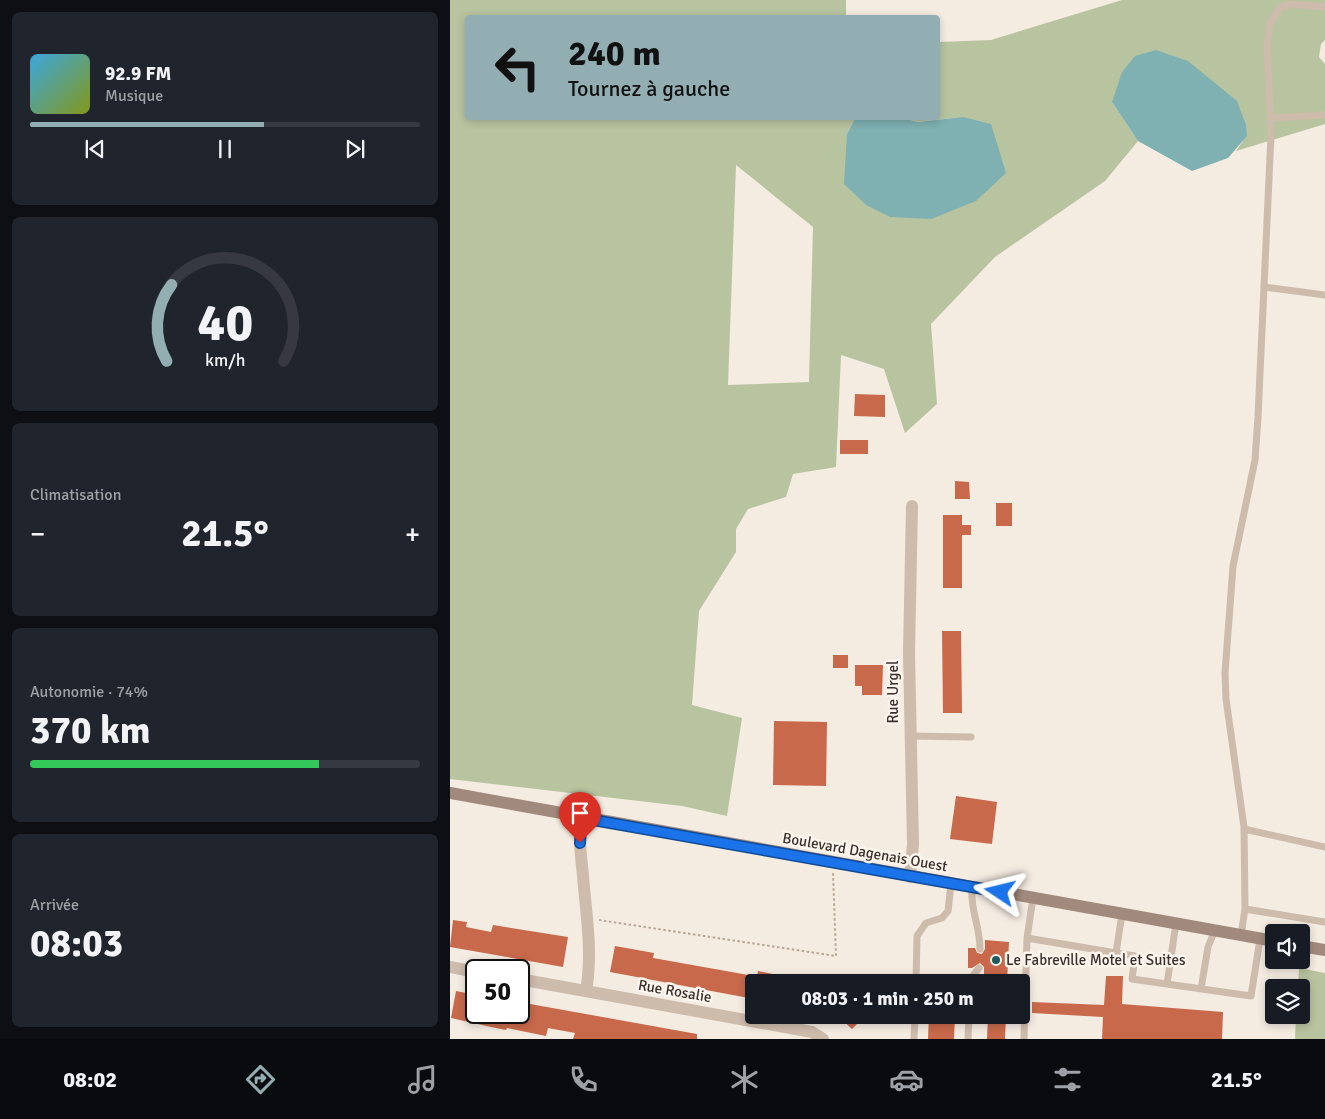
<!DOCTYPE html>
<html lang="fr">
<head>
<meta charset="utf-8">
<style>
  :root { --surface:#171b24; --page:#20242c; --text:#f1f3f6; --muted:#9ea1a6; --line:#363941; --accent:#92aeb2 }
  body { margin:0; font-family:Signika,sans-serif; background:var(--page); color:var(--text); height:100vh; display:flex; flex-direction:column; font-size:19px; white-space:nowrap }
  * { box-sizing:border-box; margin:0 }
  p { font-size:16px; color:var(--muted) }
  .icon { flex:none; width:28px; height:28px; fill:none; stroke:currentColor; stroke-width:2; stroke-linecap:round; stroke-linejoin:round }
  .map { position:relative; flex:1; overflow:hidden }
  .details { display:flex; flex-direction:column; gap:12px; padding:12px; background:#0d0f14; width:450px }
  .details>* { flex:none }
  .guide { position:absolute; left:15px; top:15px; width:475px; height:105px; border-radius:5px; box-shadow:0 2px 8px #0003; background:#92aeb2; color:#111; overflow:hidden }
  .tools { position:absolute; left:815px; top:924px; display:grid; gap:10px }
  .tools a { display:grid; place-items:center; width:45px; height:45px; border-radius:5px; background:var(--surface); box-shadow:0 2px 8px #0003; font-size:25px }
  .speed { position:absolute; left:15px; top:959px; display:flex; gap:10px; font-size:25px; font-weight:700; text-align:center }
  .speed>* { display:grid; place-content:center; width:65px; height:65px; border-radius:50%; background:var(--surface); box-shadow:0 2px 8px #0003; line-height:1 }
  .speed .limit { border:2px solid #111; border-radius:8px; background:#fff; color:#111 }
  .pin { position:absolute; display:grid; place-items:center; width:42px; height:42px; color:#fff; margin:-51px -21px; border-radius:50% 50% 50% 0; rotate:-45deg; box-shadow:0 0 5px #0007 }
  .pin .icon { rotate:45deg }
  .me { position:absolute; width:55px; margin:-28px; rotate:280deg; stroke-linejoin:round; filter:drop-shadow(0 0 4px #0008) }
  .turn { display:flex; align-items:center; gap:18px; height:105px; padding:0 20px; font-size:22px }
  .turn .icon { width:65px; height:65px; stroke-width:2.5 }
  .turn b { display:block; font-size:35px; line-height:42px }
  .big { font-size:38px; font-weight:700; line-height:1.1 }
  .details .card { flex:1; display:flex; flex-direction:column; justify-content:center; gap:8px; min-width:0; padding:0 18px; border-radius:8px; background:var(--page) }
  .details .dial { align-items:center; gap:0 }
  .dial svg { height:130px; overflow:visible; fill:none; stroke:var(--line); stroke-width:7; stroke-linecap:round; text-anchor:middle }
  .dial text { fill:var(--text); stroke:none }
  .song { display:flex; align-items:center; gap:15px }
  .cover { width:60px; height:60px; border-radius:8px; background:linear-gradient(135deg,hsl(200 70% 55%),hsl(70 70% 35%)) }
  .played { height:5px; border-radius:2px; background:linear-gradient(90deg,var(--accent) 60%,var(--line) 60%) }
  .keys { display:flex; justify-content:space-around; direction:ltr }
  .heat { display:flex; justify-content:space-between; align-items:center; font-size:28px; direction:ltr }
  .charge { height:8px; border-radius:4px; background:linear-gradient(90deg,#34c759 74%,var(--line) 0) }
  .trip { position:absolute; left:295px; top:974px; width:285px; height:50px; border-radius:5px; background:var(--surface); box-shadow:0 2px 8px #0003; font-weight:700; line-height:50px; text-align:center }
  .tabs { display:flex; height:80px; justify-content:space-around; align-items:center; background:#090b0e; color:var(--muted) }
  .tabs .icon { width:35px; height:35px }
  .tabs .current { color:var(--accent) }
  .tabs b { font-size:22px; color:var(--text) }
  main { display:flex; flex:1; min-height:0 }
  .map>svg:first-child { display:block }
  .green { fill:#b8c4a0; fill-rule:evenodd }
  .water { fill:#7fb0b2 }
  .building { fill:#c8694b }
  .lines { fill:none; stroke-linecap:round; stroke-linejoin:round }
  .path { stroke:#b9a596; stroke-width:2; stroke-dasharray:2.5 2.5; stroke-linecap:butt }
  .lane { stroke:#cdbbac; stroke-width:7 }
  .street { stroke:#cdbbac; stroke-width:12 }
  .secondary { stroke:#a18a7d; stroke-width:12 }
  .route-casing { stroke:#114b97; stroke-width:12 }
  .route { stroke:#1a73e8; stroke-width:9 }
  .poi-dot { fill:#1f5a5e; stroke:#fbf5ee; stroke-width:2 }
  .labels { text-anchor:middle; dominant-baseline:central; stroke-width:5; stroke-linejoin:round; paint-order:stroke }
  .street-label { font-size:15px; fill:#3b302b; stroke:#fbf5ee }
  .poi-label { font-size:15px; fill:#3b302b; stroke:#fbf5ee; text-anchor:start }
</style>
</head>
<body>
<main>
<section class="details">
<div class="card">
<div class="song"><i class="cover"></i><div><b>92.9 FM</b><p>Musique</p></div></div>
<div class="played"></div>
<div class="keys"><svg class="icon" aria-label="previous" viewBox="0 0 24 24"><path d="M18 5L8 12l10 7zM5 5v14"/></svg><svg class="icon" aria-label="pause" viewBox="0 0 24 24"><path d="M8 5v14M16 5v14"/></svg><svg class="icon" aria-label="next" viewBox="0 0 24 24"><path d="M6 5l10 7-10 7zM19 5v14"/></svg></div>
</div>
<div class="card dial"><svg viewBox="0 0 100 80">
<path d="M14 69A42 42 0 1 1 86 69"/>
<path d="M14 69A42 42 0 0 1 17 22" stroke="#92aeb2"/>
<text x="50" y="56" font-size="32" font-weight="700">40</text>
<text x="50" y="72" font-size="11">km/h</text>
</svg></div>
<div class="card"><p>Climatisation</p>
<div class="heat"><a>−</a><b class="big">21.5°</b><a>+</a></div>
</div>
<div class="card"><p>Autonomie · 74%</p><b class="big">370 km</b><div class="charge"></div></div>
<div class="card"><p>Arrivée</p><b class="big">08:03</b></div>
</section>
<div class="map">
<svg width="875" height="1039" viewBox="0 0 875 1039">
  <rect width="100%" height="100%" fill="#f4ebe1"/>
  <path class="green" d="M 0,0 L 396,0 L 396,18 L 18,18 L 18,118 L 405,118 L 397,134 L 513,117 L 467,122 L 454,118 L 488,118 L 488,42 L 541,40 L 672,0 L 875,0 L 875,40 L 871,44 L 869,57 L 875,64 L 875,124 L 786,151 L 797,135 L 662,102 L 688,141 L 655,181 L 545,257 L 481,324 L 487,404 L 455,433 L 434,369 L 391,355 L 386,467 L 343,474 L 336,497 L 298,509 L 286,529 L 286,552 L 249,611 L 242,705 L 292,718 L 277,816 L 232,806 L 0,779 ZM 286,165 L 363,227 L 359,382 L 278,385 Z
    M 849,968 L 875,973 L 875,1039 L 845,1039 L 846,1015 L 851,1015 L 851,988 L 848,987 Z"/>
  <path class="water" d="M 706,50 L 738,61 L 787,101 L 796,125 L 797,136 L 778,158 L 742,171 L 688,141 L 662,102 L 672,72 L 685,56 Z
    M 513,117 L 541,124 L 556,173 L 526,201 L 481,219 L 440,217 L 416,205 L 394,184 L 397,134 L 405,118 L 454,118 L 467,122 Z"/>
  <path class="building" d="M 405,394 L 435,395 L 435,417 L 404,416 Z
    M 390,440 L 418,440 L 418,454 L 390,454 Z
    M 505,481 L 519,482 L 520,499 L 505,499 Z
    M 546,503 L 562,503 L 562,526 L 546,526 Z
    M 493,515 L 512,515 L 512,525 L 521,525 L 521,535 L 512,535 L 512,588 L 493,588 Z
    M 492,631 L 511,631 L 512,713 L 493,713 Z
    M 383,655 L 398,655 L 398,668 L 383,668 Z
    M 405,665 L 433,665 L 432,695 L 412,695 L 412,686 L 405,686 Z
    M 324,721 L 377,722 L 376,786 L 323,785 Z
    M 506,796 L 547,802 L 542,844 L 500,839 Z
    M 3,920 L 17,922 L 16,927 L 41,932 L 43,925 L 118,937 L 113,967 L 0,947 Z
    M 535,940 L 559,942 L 557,982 L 540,982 L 540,974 L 534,974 L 534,967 L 530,963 L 522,968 L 518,968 L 518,948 L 525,948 L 527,953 L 532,954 L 535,949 Z
    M 165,946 L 204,953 L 203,958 L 304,976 L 304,999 L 160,972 Z
    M 308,971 L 342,978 L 341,982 L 306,982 Z
    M 656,976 L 673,976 L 672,1004 L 773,1012 L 772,1039 L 652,1039 L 653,1017 L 582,1013 L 582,1002 L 654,1005 Z
    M 6,991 L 26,995 L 26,1012 L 69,1012 L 69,1002 L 247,1034 L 247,1039 L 123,1039 L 125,1033 L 98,1028 L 96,1036 L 57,1028 L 56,1030 L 41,1027 L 1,1018 Z
    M 387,1015 L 406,1015 L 411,1020 L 402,1029 Z
    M 479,1015 L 505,1017 L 504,1039 L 478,1039 Z
    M 538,1015 L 556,1015 L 555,1039 L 537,1039 Z"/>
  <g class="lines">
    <path class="path" d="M 149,920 L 386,956 L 383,873"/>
    <path class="lane" d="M 820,118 L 875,115
      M 814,287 L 875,295
      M 460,736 L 521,737
      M 794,829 L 875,847
      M 522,887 C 520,912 530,924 530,949
      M 795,909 L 794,827 L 776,699 L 775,673 L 783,566 L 805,460 L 808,417 L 821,135 L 817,46 L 820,23 L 831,7 L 843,4 L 875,7
      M 791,935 L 795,909 L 875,922
      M 577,938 L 666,953 L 672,914
      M 666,953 L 685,956 L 682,979 L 717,984 L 726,923
      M 466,982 L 467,936 L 476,923 L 492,918 L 498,911 L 501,884
      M 521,982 L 521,978 L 529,968
      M 717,984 L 801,996 L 810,939
      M 751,989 L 758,947 L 765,930
      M 464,1039 L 465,1015
      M 518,1039 L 519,1015
      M 574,1039 L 577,938 L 583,898"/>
    <path class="street" d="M 132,818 C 128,837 131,856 133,876 C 136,915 143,952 136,991
      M 460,877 L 463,844 L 459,653 L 462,506
      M 0,967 L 26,972
      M 69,979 L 362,1032 L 373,1039"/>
    <path class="secondary" d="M 0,793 L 824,941
      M 851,946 L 875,950"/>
  </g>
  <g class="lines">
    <defs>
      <path id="route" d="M 130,843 L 132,818 L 550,892"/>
    </defs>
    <use href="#route" class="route-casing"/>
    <use href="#route" class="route"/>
  </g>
  <circle class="poi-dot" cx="546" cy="960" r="5"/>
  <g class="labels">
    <g class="street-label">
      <text transform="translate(443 692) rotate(-90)">Rue Urgel</text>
      <text transform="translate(415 852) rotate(10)">Boulevard Dagenais Ouest</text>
      <text transform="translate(225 991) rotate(10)">Rue Rosalie</text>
    </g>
    <g class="poi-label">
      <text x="556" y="960">Le Fabreville Motel et Suites</text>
    </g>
  </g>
</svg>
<div class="tools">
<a><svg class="icon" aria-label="sound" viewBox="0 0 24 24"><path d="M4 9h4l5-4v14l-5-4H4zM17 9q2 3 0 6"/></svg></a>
<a><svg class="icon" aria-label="layers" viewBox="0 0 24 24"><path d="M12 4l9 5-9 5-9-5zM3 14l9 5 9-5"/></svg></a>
</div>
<div class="speed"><div class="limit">50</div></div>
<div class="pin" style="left:130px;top:843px;background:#d93025"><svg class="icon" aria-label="arrive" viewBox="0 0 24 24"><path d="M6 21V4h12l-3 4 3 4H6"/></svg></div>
<svg class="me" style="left:550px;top:892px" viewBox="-20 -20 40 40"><path d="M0-17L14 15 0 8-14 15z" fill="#1a73e8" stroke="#fff" stroke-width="4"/></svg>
<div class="trip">08:03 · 1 min · 250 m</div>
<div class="guide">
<div class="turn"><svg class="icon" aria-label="left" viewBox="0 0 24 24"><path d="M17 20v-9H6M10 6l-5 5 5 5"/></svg><div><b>240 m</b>Tournez à gauche</div></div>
</div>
</div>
</main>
<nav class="tabs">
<b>08:02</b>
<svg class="icon current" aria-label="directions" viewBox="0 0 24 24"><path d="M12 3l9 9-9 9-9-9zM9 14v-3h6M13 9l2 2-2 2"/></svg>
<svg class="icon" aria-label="music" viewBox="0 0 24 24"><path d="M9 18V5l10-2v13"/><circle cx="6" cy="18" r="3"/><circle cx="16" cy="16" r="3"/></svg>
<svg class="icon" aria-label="phone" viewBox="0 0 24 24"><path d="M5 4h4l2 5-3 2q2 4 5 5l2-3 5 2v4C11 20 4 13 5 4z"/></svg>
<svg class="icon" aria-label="climate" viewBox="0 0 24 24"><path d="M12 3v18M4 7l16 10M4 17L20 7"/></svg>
<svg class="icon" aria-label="car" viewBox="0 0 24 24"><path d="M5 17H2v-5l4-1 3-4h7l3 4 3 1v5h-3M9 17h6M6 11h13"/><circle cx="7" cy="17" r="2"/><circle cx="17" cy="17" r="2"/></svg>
<svg class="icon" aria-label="filters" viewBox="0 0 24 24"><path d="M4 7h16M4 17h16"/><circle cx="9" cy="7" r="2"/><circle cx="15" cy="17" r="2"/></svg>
<b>21.5°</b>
</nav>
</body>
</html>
